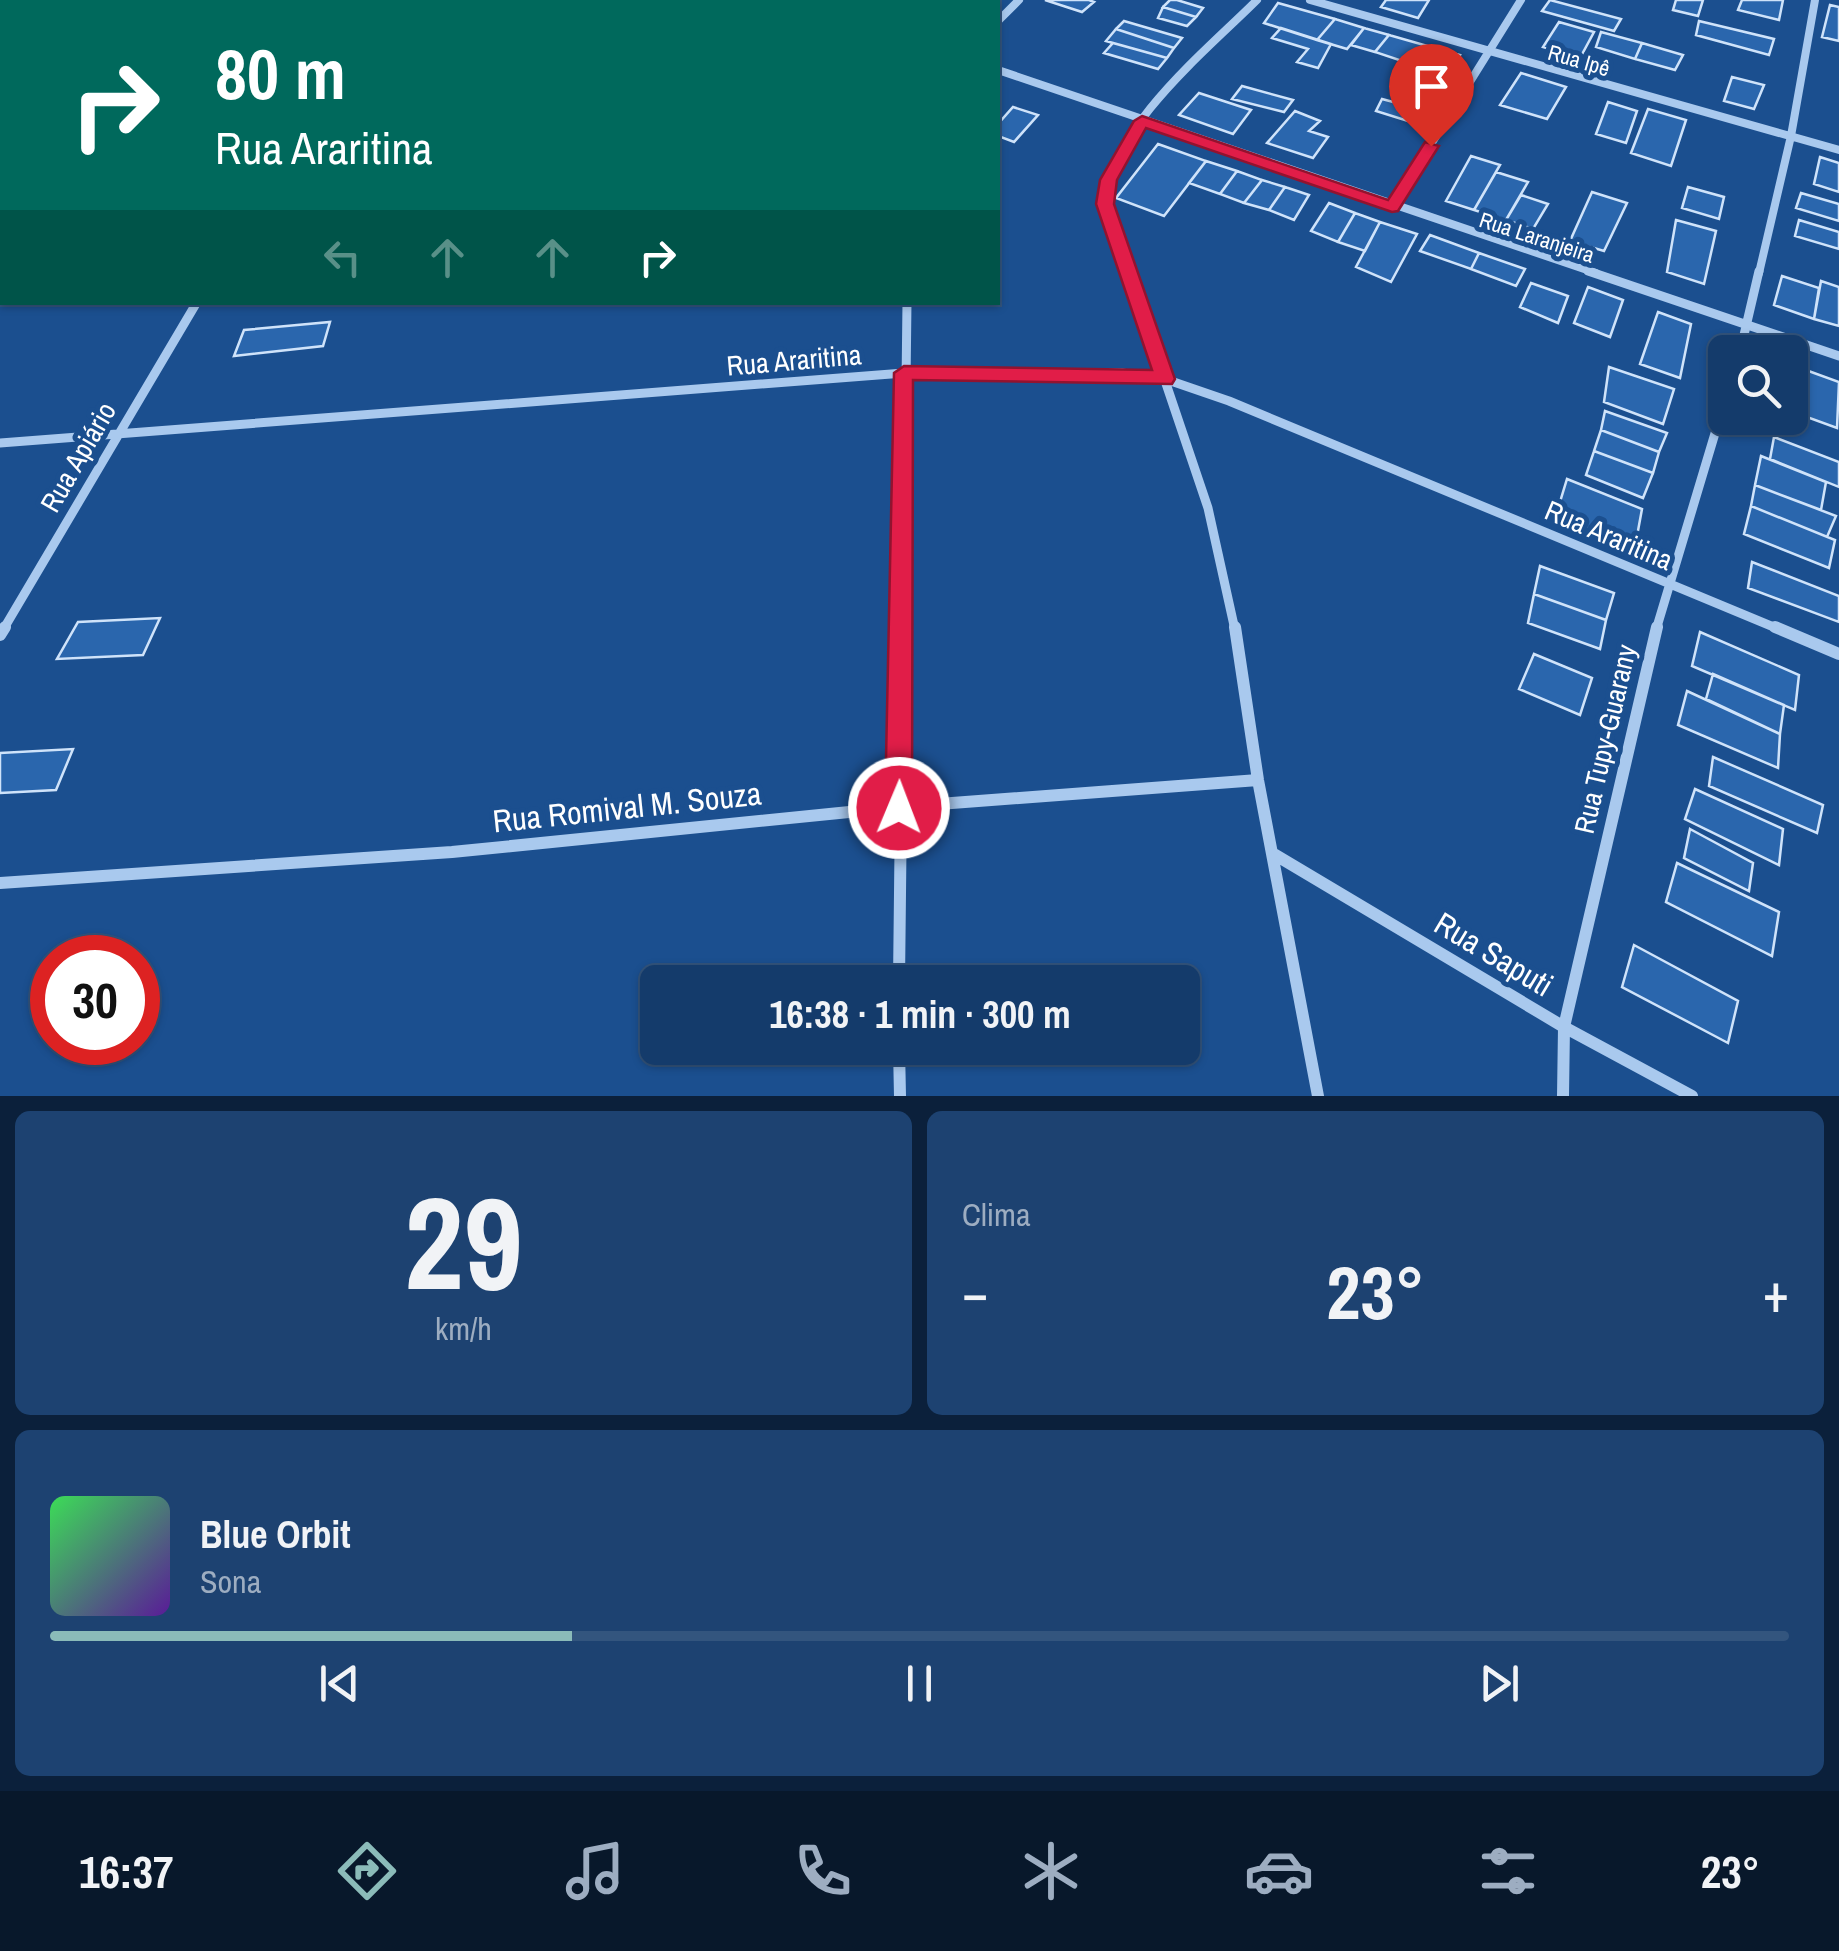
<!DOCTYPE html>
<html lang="pt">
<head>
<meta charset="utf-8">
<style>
  :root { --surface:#143b6b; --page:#1d4271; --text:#f1f3f6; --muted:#9dadc1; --line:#33557e; --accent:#8bbbb9 }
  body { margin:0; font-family:"Archivo Narrow",sans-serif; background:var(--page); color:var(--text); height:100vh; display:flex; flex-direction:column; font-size:38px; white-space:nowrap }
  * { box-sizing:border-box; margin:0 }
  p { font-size:32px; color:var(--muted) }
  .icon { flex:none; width:55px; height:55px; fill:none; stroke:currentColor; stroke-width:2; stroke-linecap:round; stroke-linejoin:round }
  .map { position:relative; height:1096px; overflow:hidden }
  .panel { display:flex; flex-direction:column; gap:15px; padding:15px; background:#0b203b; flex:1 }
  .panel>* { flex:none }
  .banner { position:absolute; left:0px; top:0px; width:1000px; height:305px; box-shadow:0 2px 8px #0004,0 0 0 2px var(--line); background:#00695c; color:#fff; overflow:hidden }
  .fabs { position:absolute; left:1708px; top:335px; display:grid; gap:20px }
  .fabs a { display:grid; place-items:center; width:100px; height:100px; border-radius:15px; background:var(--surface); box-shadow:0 2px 8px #0004,0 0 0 2px var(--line); font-size:50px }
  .speed { position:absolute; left:30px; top:935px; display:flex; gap:20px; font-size:50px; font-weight:700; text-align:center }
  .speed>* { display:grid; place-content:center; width:130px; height:130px; border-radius:50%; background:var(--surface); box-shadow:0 2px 8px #0004,0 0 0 2px var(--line); line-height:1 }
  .speed .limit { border:15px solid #d22; background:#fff; color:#111 }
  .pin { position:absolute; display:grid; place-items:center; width:85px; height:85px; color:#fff; margin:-102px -42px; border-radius:50% 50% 50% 0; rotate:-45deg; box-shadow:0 0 10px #0007 }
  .pin .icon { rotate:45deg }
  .me { position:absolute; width:110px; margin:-55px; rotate:1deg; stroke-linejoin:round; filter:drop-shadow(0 0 8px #0008) }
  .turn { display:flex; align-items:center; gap:35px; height:210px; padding:0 50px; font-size:45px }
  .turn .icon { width:130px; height:130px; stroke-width:2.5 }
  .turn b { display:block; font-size:70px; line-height:85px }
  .lanes { display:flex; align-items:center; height:95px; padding:0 50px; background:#0003; justify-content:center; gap:50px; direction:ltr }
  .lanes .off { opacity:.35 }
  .big { font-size:75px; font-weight:700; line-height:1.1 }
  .panel .card { flex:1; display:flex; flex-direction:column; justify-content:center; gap:15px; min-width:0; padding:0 35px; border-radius:15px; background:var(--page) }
  .panel .dial { align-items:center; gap:0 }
  .dial b { font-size:130px; line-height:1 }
  .song { display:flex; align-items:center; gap:30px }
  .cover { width:120px; height:120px; border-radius:15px; background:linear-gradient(135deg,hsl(130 70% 55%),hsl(270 70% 35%)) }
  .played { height:10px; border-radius:5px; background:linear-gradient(90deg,var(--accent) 30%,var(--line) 30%) }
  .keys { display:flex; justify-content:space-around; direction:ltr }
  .heat { display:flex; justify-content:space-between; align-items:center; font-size:55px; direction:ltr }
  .panel .tiles { flex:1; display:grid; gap:15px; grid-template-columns:1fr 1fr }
  .card:last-child { grid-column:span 2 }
  .trip { position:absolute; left:640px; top:965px; width:560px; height:100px; border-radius:15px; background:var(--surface); box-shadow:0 2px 8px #0004,0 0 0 2px var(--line); font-weight:700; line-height:100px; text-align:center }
  .dock { display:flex; height:160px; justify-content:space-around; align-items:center; background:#08182b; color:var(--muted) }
  .dock .icon { width:70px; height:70px }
  .dock .active { color:var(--accent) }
  .dock b { font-size:45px; color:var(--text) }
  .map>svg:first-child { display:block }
  .building { fill:#2a66ad; stroke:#cfe3fa; stroke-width:2.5 }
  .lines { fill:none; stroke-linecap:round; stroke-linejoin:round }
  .street-far2 { stroke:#a9c9ee; stroke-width:8 }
  .street-far1 { stroke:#a9c9ee; stroke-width:9 }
  .street { stroke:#a9c9ee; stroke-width:12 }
  .route { fill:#e11d48; stroke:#92132f; stroke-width:2.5 }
  .labels { text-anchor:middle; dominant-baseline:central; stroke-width:10; stroke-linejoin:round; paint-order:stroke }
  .far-street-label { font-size:22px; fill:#fff; stroke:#1b4f8f }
  .street-label { font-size:28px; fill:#fff; stroke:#1b4f8f }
  .near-street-label { font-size:32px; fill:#fff; stroke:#1b4f8f }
</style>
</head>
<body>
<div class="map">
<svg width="1839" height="1096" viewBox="0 0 1839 1096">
  <rect width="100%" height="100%" fill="#1b4f8f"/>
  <path class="building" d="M 1045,0 L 1089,0 L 1094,2 L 1082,12 Z
    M 1170,0 L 1177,0 L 1203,8 L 1196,17 L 1163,7 Z
    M 1386,0 L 1429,0 L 1418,18 L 1381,7 Z
    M 1550,0 L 1621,19 L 1614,31 L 1542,11 Z
    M 1676,0 L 1703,0 L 1698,16 L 1673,10 Z
    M 1742,0 L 1783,0 L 1779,20 L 1738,10 Z
    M 1278,3 L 1335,19 L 1317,40 L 1264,23 Z
    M 1830,5 L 1839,7 L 1839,41 L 1822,37 Z
    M 1163,7 L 1196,17 L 1187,26 L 1158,18 Z
    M 1335,19 L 1364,28 L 1347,49 L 1317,40 Z
    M 1124,21 L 1182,38 L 1174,48 L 1116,29 Z
    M 1699,21 L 1774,39 L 1769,55 L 1696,35 Z
    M 1559,22 L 1594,32 L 1580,58 L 1543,47 Z
    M 1281,28 L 1331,44 L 1318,68 L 1297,62 L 1308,49 L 1272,38 Z
    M 1364,28 L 1389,35 L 1375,52 L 1351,45 Z
    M 1116,29 L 1174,48 L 1167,58 L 1106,41 Z
    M 1601,32 L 1642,43 L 1635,59 L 1596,47 Z
    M 1389,35 L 1431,47 L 1420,67 L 1375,52 Z
    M 1113,43 L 1167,58 L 1158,69 L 1104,53 Z
    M 1642,43 L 1683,55 L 1675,70 L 1635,59 Z
    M 1431,47 L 1460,55 L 1448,76 L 1420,67 Z
    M 1521,73 L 1566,87 L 1547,119 L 1500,105 Z
    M 1732,77 L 1764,85 L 1754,109 L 1724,101 Z
    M 1242,86 L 1293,100 L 1284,112 L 1232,99 Z
    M 1199,93 L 1251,110 L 1233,134 L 1179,115 Z
    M 1382,99 L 1431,112 L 1424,126 L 1376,111 Z
    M 1608,102 L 1637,111 L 1626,143 L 1596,134 Z
    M 1013,107 L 1038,115 L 1014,142 L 998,136 L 998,124 Z
    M 1648,109 L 1686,120 L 1671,166 L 1631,153 Z
    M 1295,111 L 1320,121 L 1309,131 L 1328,137 L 1313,158 L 1267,143 Z
    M 1158,144 L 1206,161 L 1164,216 L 1116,198 Z
    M 1471,156 L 1500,165 L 1474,210 L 1446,201 Z
    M 1820,157 L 1839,163 L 1839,192 L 1814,184 Z
    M 1206,161 L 1237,171 L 1220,194 L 1189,183 Z
    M 1237,171 L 1262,180 L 1244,203 L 1220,194 Z
    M 1496,172 L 1528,182 L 1506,220 L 1474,210 Z
    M 1262,180 L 1285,187 L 1269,210 L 1244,203 Z
    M 1285,187 L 1309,195 L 1294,220 L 1269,210 Z
    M 1688,187 L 1724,197 L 1719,219 L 1682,208 Z
    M 1592,192 L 1627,203 L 1604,251 L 1570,241 Z
    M 1801,193 L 1839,204 L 1839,221 L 1796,208 Z
    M 1521,195 L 1548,204 L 1533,229 L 1506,220 Z
    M 1329,203 L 1355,213 L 1338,242 L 1311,231 Z
    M 1355,213 L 1380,222 L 1365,251 L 1338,242 Z
    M 1676,220 L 1716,231 L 1704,284 L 1667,272 Z
    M 1799,220 L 1839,232 L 1839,249 L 1795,236 Z
    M 1380,222 L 1417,234 L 1391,282 L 1356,267 Z
    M 1430,235 L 1479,253 L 1471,269 L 1420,251 Z
    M 1479,253 L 1525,269 L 1516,286 L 1471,269 Z
    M 1782,276 L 1819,288 L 1814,319 L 1774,305 Z
    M 1821,281 L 1839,287 L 1839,326 L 1814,319 Z
    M 1531,283 L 1568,296 L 1558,323 L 1520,307 Z
    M 1588,287 L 1623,300 L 1610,337 L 1574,323 Z
    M 1658,312 L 1691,324 L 1680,378 L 1640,364 Z
    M 330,322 L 323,346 L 234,356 L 244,330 Z
    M 1790,355 L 1805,361 L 1794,403 L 1790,402 Z
    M 1609,367 L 1674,389 L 1663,424 L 1604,402 Z
    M 1803,369 L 1839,382 L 1837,428 L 1793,412 Z
    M 1605,411 L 1667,433 L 1659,452 L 1601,430 Z
    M 1601,430 L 1659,452 L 1653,473 L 1594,451 Z
    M 1774,437 L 1839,462 L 1839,487 L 1770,459 Z
    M 1594,451 L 1653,473 L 1643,498 L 1586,475 Z
    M 1761,456 L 1826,482 L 1821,510 L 1755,485 Z
    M 1567,479 L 1642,509 L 1635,547 L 1556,515 Z
    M 1755,485 L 1836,516 L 1827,537 L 1751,506 Z
    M 1751,506 L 1835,540 L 1829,568 L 1744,534 Z
    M 1752,562 L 1839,596 L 1839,622 L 1748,588 Z
    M 1540,566 L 1614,593 L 1606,620 L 1534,594 Z
    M 1534,594 L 1606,620 L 1600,649 L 1528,623 Z
    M 160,618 L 143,655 L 57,659 L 78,622 Z
    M 1700,632 L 1799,675 L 1795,710 L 1692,666 Z
    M 1534,654 L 1592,678 L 1580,715 L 1519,689 Z
    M 1713,674 L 1784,705 L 1780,734 L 1706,699 Z
    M 1687,691 L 1780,734 L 1778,768 L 1678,725 Z
    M 73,749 L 56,790 L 0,793 L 0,753 Z
    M 1713,757 L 1823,805 L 1817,833 L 1709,786 Z
    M 1695,789 L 1783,829 L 1779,865 L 1685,819 Z
    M 1690,829 L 1753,863 L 1749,891 L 1684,858 Z
    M 1677,863 L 1779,912 L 1772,956 L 1666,902 Z
    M 1634,945 L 1738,1001 L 1728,1043 L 1622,987 Z"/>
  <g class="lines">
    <path class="street-far2" d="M 1310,0 L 1839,150
      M 998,21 L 1019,0
      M 998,70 L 1596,273
      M 1392,207 L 1521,0
      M 1128,273 C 1121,253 1104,221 1106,200 C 1112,126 1207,50 1257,0
      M 1759,273 L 1791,136 L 1815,0"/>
    <path class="street-far1" d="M 1128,271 L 1208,508 L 1235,630
      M 1588,271 L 1839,356
      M 1740,352 L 1759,271
      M 0,443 L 904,373 L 1122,373 L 1165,379 L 1229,401 L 1781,630
      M 3,630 L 197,302
      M 903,630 L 907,302
      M 1656,630 L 1725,400"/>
    <path class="street" d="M 1235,627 L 1258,780 L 1318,1096
      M 1775,627 L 1839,654
      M 0,635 L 5,627
      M 1272,853 L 1564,1027 L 1692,1096
      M 0,883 L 452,852 L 899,807 L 1258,780
      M 899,982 L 903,627
      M 899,1048 L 900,1096
      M 1563,1096 L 1564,1027 L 1657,627"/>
  </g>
  <path class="route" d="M 1142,116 L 1388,200 L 1425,142 L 1439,146 L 1398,211 L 1392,212 L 1146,128 L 1117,180 L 1114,204 L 1175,379 L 1172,384 L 913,380 L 912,808 L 908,816 L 899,820 L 889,816 L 885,808 L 894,373 L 904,366 L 1152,370 L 1096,204 L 1100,180 L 1134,121 Z"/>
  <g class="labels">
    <g class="far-street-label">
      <text transform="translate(1579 60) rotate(16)">Rua Ipê</text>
      <text transform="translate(1537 237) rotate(18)">Rua Laranjeira</text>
    </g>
    <g class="street-label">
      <text transform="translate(794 360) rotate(-5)">Rua Araritina</text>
      <text transform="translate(78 457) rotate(-60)">Rua Apiário</text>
      <text transform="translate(1609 535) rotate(23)">Rua Araritina</text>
      <text transform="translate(1605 739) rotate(-77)">Rua Tupy-Guarany</text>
    </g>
    <g class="near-street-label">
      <text transform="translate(627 807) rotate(-6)">Rua Romival M. Souza</text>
      <text transform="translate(1494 954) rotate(31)">Rua Saputi</text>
    </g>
  </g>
</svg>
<div class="fabs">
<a><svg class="icon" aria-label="search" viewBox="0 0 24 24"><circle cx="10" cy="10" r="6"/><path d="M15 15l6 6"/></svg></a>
</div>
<div class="speed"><div class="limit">30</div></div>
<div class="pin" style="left:1431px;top:146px;background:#d93025"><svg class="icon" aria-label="arrive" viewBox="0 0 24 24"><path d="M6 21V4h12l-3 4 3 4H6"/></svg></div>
<svg class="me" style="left:899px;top:808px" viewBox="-20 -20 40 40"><circle r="17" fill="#e11d48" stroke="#fff" stroke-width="3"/><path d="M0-11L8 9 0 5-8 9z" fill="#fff"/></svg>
<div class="trip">16:38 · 1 min · 300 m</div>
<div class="banner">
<div class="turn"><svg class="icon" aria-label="right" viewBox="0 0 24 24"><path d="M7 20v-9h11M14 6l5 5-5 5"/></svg><div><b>80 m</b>Rua Araritina</div></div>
<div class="lanes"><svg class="icon off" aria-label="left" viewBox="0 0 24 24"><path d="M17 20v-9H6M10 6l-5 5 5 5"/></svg><svg class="icon off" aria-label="ahead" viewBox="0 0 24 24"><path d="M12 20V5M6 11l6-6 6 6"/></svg><svg class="icon off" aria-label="ahead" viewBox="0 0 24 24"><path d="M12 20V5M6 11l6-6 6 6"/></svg><svg class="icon" aria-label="right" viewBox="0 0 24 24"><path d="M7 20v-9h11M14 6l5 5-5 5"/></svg></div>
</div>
</div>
<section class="panel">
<div class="tiles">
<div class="card dial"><b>29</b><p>km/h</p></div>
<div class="card"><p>Clima</p>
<div class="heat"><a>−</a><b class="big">23°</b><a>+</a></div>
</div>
<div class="card">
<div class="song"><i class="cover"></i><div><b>Blue Orbit</b><p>Sona</p></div></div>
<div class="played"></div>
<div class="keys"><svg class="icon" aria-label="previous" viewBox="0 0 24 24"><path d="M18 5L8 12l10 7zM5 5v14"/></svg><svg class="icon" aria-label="pause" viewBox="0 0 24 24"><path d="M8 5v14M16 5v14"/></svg><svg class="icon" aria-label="next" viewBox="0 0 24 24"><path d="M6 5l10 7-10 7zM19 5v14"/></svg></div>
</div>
</div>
</section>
<nav class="dock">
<b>16:37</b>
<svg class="icon active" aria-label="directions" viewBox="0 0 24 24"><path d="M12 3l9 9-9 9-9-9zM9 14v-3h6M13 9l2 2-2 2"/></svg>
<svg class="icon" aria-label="music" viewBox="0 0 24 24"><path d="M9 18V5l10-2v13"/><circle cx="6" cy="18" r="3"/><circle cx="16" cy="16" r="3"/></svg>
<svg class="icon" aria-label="phone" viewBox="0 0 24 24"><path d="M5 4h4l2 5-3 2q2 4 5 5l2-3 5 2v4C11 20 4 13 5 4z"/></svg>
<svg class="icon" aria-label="climate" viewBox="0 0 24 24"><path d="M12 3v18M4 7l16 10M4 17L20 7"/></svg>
<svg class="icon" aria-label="car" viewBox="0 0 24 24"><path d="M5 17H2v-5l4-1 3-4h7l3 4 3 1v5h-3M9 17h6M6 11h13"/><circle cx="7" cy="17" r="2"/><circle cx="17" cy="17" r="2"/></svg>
<svg class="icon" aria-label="filters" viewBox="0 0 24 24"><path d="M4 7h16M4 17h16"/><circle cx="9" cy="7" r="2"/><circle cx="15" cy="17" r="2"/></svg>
<b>23°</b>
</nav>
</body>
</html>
